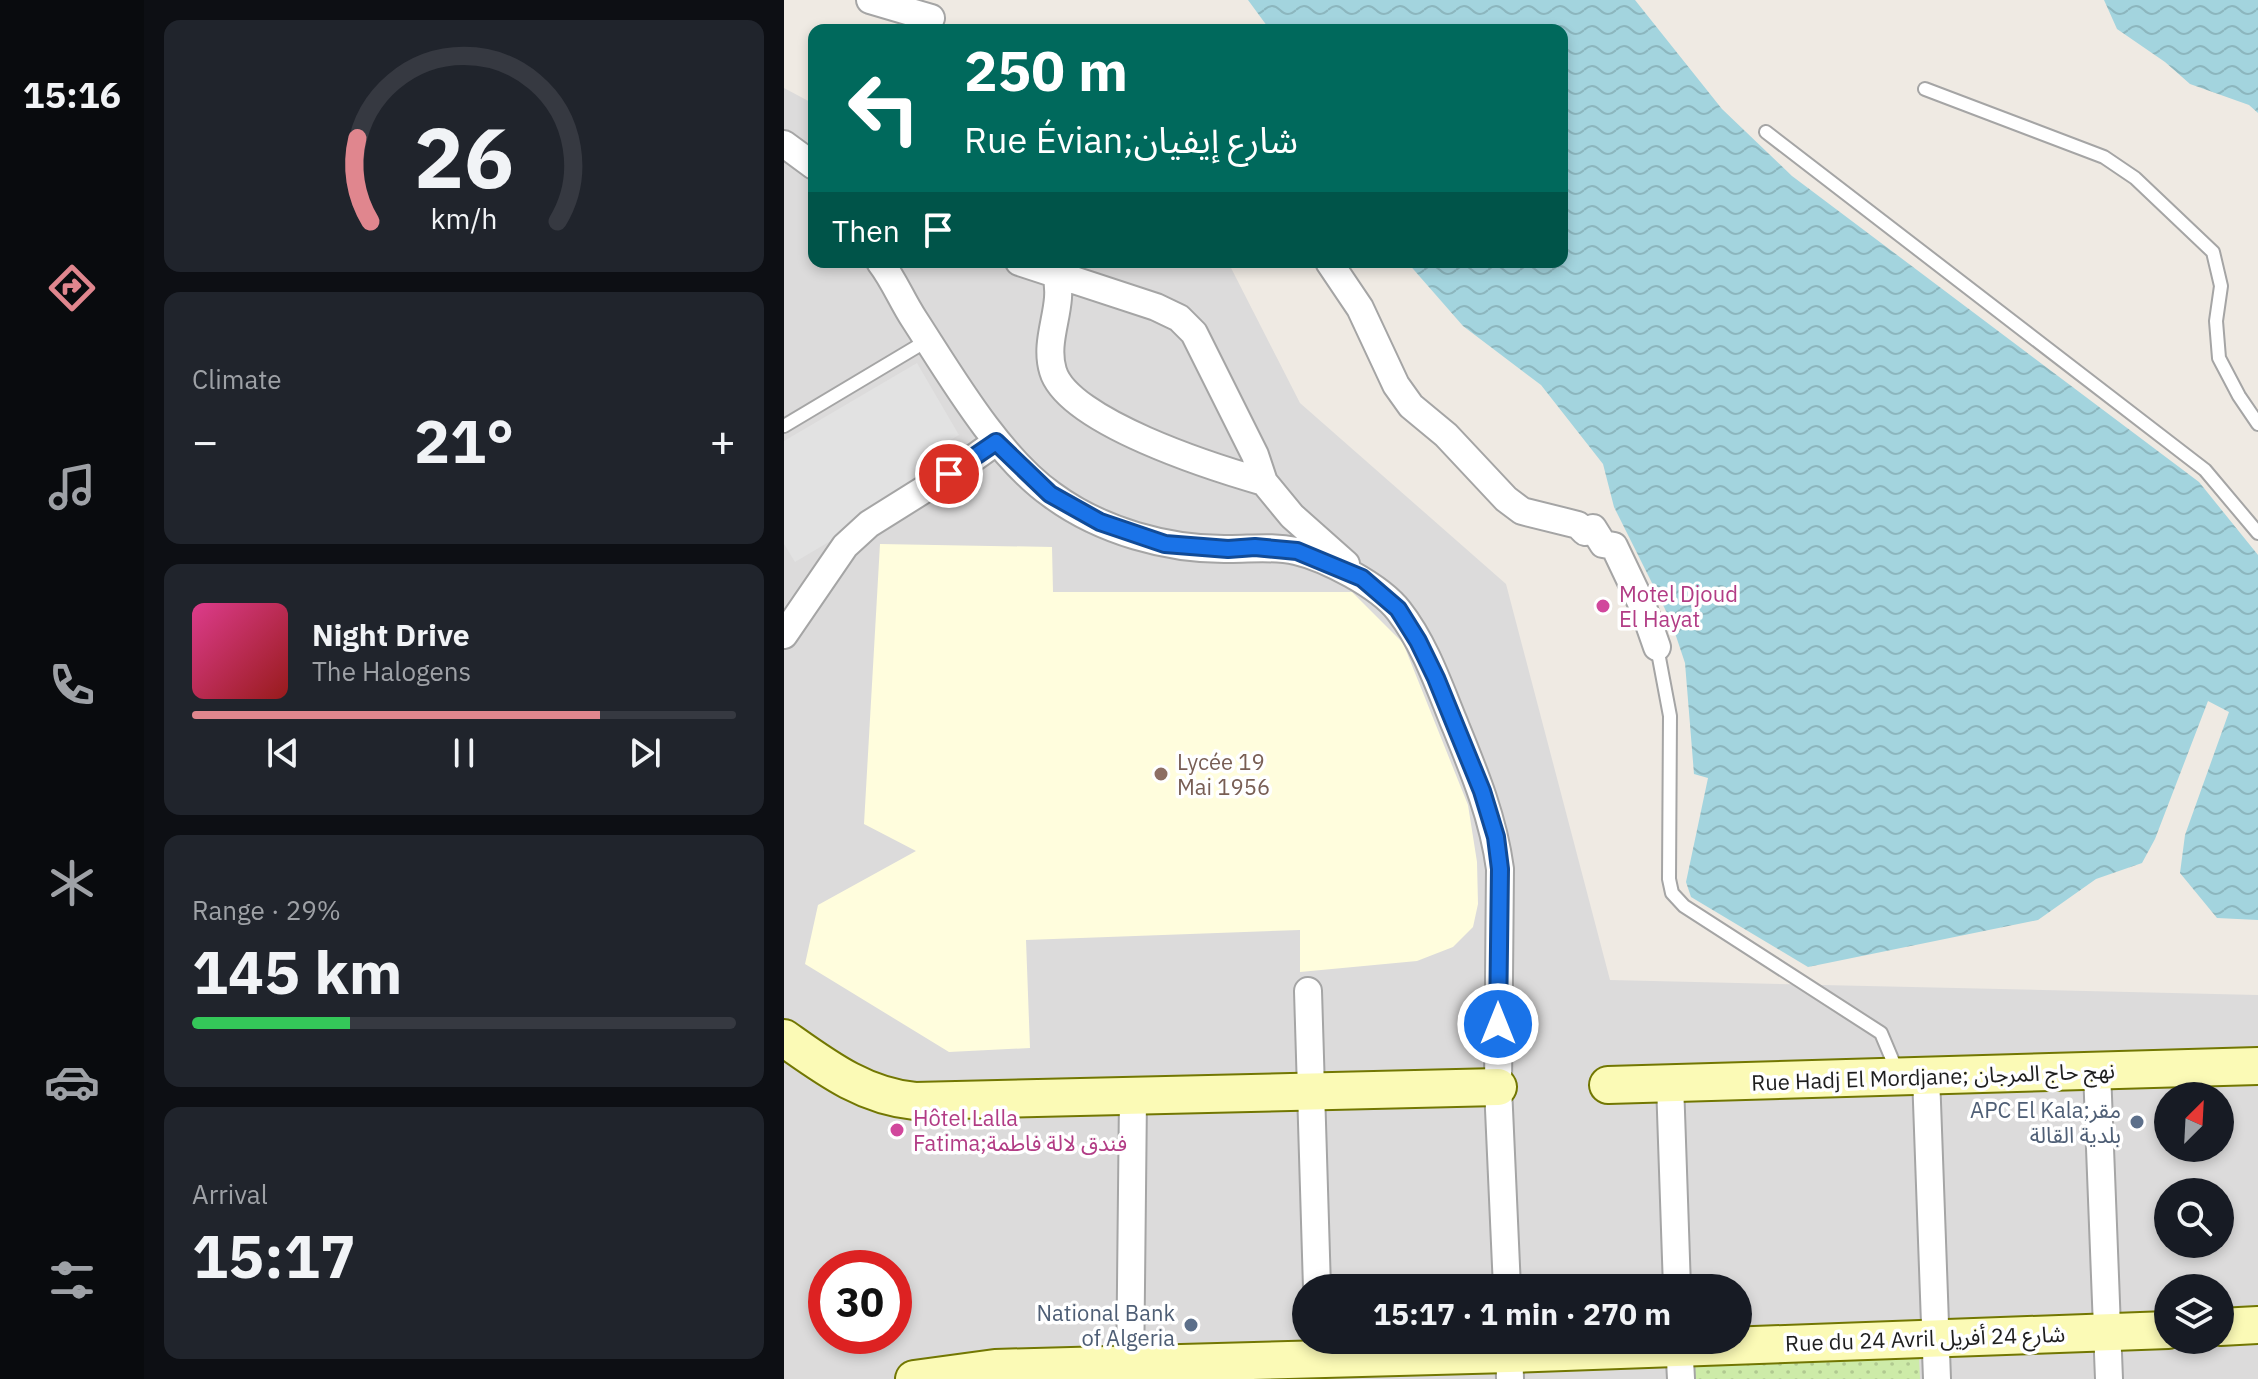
<!DOCTYPE html>
<html lang="en">
<head>
<meta charset="utf-8">
<style>
  :root { --surface:#171b24; --page:#20242c; --text:#f1f3f6; --muted:#9ea1a6; --line:#363941; --accent:#e0868e }
  body { margin:0; font-family:"IBM Plex Sans","Noto Sans Arabic",sans-serif; background:var(--page); color:var(--text); height:100vh; display:flex; flex-direction:column; font-size:30px; white-space:nowrap }
  * { box-sizing:border-box; margin:0 }
  p { font-size:26px; color:var(--muted) }
  .icon { flex:none; width:44px; height:44px; fill:none; stroke:currentColor; stroke-width:2; stroke-linecap:round; stroke-linejoin:round }
  .map { position:relative; flex:1; overflow:hidden }
  .details { display:flex; flex-direction:column; gap:20px; padding:20px; background:#0d0f14; width:640px }
  .details>* { flex:none }
  .banner { position:absolute; left:24px; top:24px; width:760px; height:244px; border-radius:16px; box-shadow:0 4px 12px #0003; background:#00695c; color:#fff; overflow:hidden }
  .needle { width:52px; rotate:24deg }
  .controls { position:absolute; left:1370px; top:1082px; display:grid; gap:16px }
  .controls a { display:grid; place-items:center; width:80px; height:80px; border-radius:50%; background:var(--surface); box-shadow:0 4px 12px #0003; font-size:40px }
  .speed { position:absolute; left:24px; top:1250px; display:flex; gap:16px; font-size:40px; font-weight:700; text-align:center }
  .speed>* { display:grid; place-content:center; width:104px; height:104px; border-radius:50%; background:var(--surface); box-shadow:0 4px 12px #0003; line-height:1 }
  .speed .limit { border:12px solid #d22; background:#fff; color:#111 }
  .pin { position:absolute; display:grid; place-items:center; width:68px; height:68px; color:#fff; margin:-34px; border:4px solid #fff; border-radius:50%; box-shadow:0 2px 8px #0007 }
  .me { position:absolute; width:88px; margin:-44px; rotate:0deg; stroke-linejoin:round; filter:drop-shadow(0 0 6px #0008) }
  .turn { display:flex; align-items:center; gap:28px; height:168px; padding:0 24px; font-size:36px }
  .turn .icon { width:104px; height:104px; stroke-width:2.5 }
  .turn b { display:block; font-size:56px; line-height:68px }
  .then { display:flex; align-items:center; height:76px; padding:0 24px; background:#0003; gap:16px; font-size:30px }
  .big { font-size:60px; font-weight:700; line-height:1.1 }
  .details .card { flex:1; display:flex; flex-direction:column; justify-content:center; gap:12px; min-width:0; padding:0 28px; border-radius:16px; background:var(--page) }
  .details .dial { align-items:center; gap:0 }
  .dial svg { height:208px; overflow:visible; fill:none; stroke:var(--line); stroke-width:7; stroke-linecap:round; text-anchor:middle }
  .dial text { fill:var(--text); stroke:none }
  .song { display:flex; align-items:center; gap:24px }
  .cover { width:96px; height:96px; border-radius:12px; background:linear-gradient(135deg,hsl(330 70% 55%),hsl(0 70% 35%)) }
  .played { height:8px; border-radius:4px; background:linear-gradient(90deg,var(--accent) 75%,var(--line) 75%) }
  .keys { display:flex; justify-content:space-around; direction:ltr }
  .heat { display:flex; justify-content:space-between; align-items:center; font-size:44px; direction:ltr }
  .charge { height:12px; border-radius:6px; background:linear-gradient(90deg,#34c759 29%,var(--line) 0) }
  .trip { position:absolute; left:508px; top:1274px; width:460px; height:80px; border-radius:40px; background:var(--surface); box-shadow:0 4px 12px #0003; font-weight:700; line-height:80px; text-align:center }
  main { display:flex; flex:1; min-height:0 }
  .tab-bar { display:flex; flex-direction:column; width:144px; justify-content:space-around; align-items:center; background:#090b0e; color:var(--muted) }
  .tab-bar .icon { width:56px; height:56px }
  .tab-bar .current { color:var(--accent) }
  .tab-bar b { font-size:36px; color:var(--text) }
  .map>svg:first-child { display:block }
  .residential { fill:#dcdbdb; fill-rule:evenodd }
  .education { fill:#fffddd }
  .garden { fill:url(#garden-dots) }
  .parking { fill:#e2e2e2 }
  .water { fill:url(#water-waves) }
  .lines { fill:none; stroke-linecap:round; stroke-linejoin:round }
  .lane-casing { stroke:#a5a5a5; stroke-width:16 }
  .street-casing { stroke:#a5a5a5; stroke-width:30 }
  .secondary-casing { stroke:#727702; stroke-width:40 }
  .lane { stroke:#fff; stroke-width:12 }
  .street { stroke:#fff; stroke-width:26 }
  .secondary { stroke:#fbfab6; stroke-width:36 }
  .route-casing { stroke:#114b97; stroke-width:20 }
  .route { stroke:#1a73e8; stroke-width:14 }
  .hotel-dot { fill:#d1479c; stroke:#fff; stroke-width:3 }
  .education-dot { fill:#8d6e63; stroke:#fff; stroke-width:3 }
  .service-dot { fill:#5c6f8a; stroke:#fff; stroke-width:3 }
  .labels { text-anchor:middle; dominant-baseline:central; stroke-width:7; stroke-linejoin:round; paint-order:stroke }
  .hotel-label { font-size:22px; fill:#b23c85; stroke:#fff; text-anchor:start }
  .education-label { font-size:22px; fill:#785e54; stroke:#fff; text-anchor:start }
  .street-label { font-size:22px; fill:#1e1e1e; stroke:#fff }
  .service-label { font-size:22px; fill:#4e5e75; stroke:#fff; text-anchor:end }
</style>
</head>
<body>
<main>
<nav class="tab-bar">
<b>15:16</b>
<svg class="icon current" aria-label="directions" viewBox="0 0 24 24"><path d="M12 3l9 9-9 9-9-9zM9 14v-3h6M13 9l2 2-2 2"/></svg>
<svg class="icon" aria-label="music" viewBox="0 0 24 24"><path d="M9 18V5l10-2v13"/><circle cx="6" cy="18" r="3"/><circle cx="16" cy="16" r="3"/></svg>
<svg class="icon" aria-label="phone" viewBox="0 0 24 24"><path d="M5 4h4l2 5-3 2q2 4 5 5l2-3 5 2v4C11 20 4 13 5 4z"/></svg>
<svg class="icon" aria-label="climate" viewBox="0 0 24 24"><path d="M12 3v18M4 7l16 10M4 17L20 7"/></svg>
<svg class="icon" aria-label="car" viewBox="0 0 24 24"><path d="M5 17H2v-5l4-1 3-4h7l3 4 3 1v5h-3M9 17h6M6 11h13"/><circle cx="7" cy="17" r="2"/><circle cx="17" cy="17" r="2"/></svg>
<svg class="icon" aria-label="filters" viewBox="0 0 24 24"><path d="M4 7h16M4 17h16"/><circle cx="9" cy="7" r="2"/><circle cx="15" cy="17" r="2"/></svg>
</nav>
<section class="details">
<div class="card dial"><svg viewBox="0 0 100 80">
<path d="M14 69A42 42 0 1 1 86 69"/>
<path d="M14 69A42 42 0 0 1 9 37" stroke="#e0868e"/>
<text x="50" y="56" font-size="32" font-weight="700">26</text>
<text x="50" y="72" font-size="11">km/h</text>
</svg></div>
<div class="card"><p>Climate</p>
<div class="heat"><a>−</a><b class="big">21°</b><a>+</a></div>
</div>
<div class="card">
<div class="song"><i class="cover"></i><div><b>Night Drive</b><p>The Halogens</p></div></div>
<div class="played"></div>
<div class="keys"><svg class="icon" aria-label="previous" viewBox="0 0 24 24"><path d="M18 5L8 12l10 7zM5 5v14"/></svg><svg class="icon" aria-label="pause" viewBox="0 0 24 24"><path d="M8 5v14M16 5v14"/></svg><svg class="icon" aria-label="next" viewBox="0 0 24 24"><path d="M6 5l10 7-10 7zM19 5v14"/></svg></div>
</div>
<div class="card"><p>Range · 29%</p><b class="big">145 km</b><div class="charge"></div></div>
<div class="card"><p>Arrival</p><b class="big">15:17</b></div>
</section>
<div class="map">
<svg width="1474" height="1379" viewBox="0 0 1474 1379">
  <defs>
    <pattern id="garden-dots" width="8" height="8" patternUnits="userSpaceOnUse" patternTransform="scale(2)"><rect width="8" height="8" fill="#cdeba8"/><path d="M2 2h.1M6 6h.1" fill="none" stroke="#b0c990" stroke-width="1.8" stroke-linecap="round"/></pattern>
    <pattern id="water-waves" width="16" height="10" patternUnits="userSpaceOnUse" patternTransform="scale(2)"><rect width="16" height="10" fill="#a3d4de"/><path d="M0 5q4-4 8 0t8 0" fill="none" stroke="#8cb6be"/></pattern>
  </defs>
  <rect width="100%" height="100%" fill="#efeae3"/>
  <path class="residential" d="M 0,88 L 30,104 L 30,262 L 444,262 L 516,403 L 722,584 L 826,980 L 1474,995 L 1474,1379 L 0,1379 ZM 1384,1096 L 1436,1096 L 1436,1148 L 1384,1148 ZM 1384,1192 L 1436,1192 L 1436,1244 L 1384,1244 ZM 42,1268 L 110,1268 L 110,1336 L 42,1336 ZM 522,1288 L 954,1288 L 954,1340 L 522,1340 ZM 1384,1288 L 1436,1288 L 1436,1340 L 1384,1340 Z"/>
  <path class="education" d="M 96,544 L 268,547 L 269,592 L 568,592 L 619,643 L 684,805 L 693,862 L 694,904 L 689,927 L 669,947 L 633,961 L 516,972 L 516,930 L 242,940 L 246,1048 L 165,1052 L 21,964 L 34,905 L 132,851 L 80,824 Z"/>
  <path class="garden" d="M 1135,1358 L 1136,1379 L 902,1379 L 902,1366 Z"/>
  <path class="parking" d="M 133,363 L 175,435 L 135,458 L 148,481 L 11,562 L 0,544 L 0,441 Z"/>
  <path class="water" d="M 464,0 L 851,0 L 938,109 L 1008,176 L 1415,482 L 1474,555 L 1474,920 L 1433,918 L 1396,873 L 1401,835 L 1445,712 L 1424,701 L 1371,839 L 1358,863 L 1312,879 L 1254,920 L 1024,967 L 907,897 L 902,882 L 924,778 L 910,774 L 901,663 L 887,621 L 830,507 L 819,464 L 757,385 L 679,326 L 623,262 L 778,262 L 778,30 L 486,30 Z
    M 1320,0 L 1474,0 L 1474,113 L 1465,105 L 1406,84 L 1381,62 L 1333,29 Z"/>
  <g class="lines">
    <defs>
      <path id="lane" d="M 1141,89 L 1320,157 L 1351,178 L 1429,252 L 1437,286 L 1432,321 L 1435,358 L 1455,396 L 1474,424
        M 982,132 L 1421,470 L 1474,533
        M 0,426 L 144,340
        M 873,647 L 886,716 L 885,879 L 888,893 L 900,906 L 1097,1033 L 1113,1071"/>
      <path id="street" d="M 86,0 L 147,18
        M 0,144 L 30,166
        M 96,262 C 110,280 118,301 130,319 C 167,376 213,456 268,495 C 317,531 384,550 445,549 C 468,549 489,546 512,551 C 542,558 596,586 615,611 C 640,643 654,683 669,720 C 689,769 709,816 716,869 L 714,1087 L 723,1288
        M 235,262 L 372,307 L 395,318 L 410,333 L 471,455 L 480,482 L 508,516 L 562,564
        M 545,262 L 576,308 L 612,385 L 627,406 L 662,435 L 722,499 L 738,511 L 794,525 L 801,532 L 809,528 L 819,544 L 830,546 L 859,607 L 873,647
        M 272,275 C 281,307 259,338 269,371 C 284,422 431,468 480,482
        M 0,635 L 61,546 L 85,524 L 184,462 L 212,442
        M 524,991 L 533,1288
        M 1313,1071 L 1325,1379
        M 1142,1075 L 1153,1379
        M 886,1083 L 893,1288
        M 725,1340 L 726,1379
        M 895,1340 L 897,1379
        M 346,1379 L 349,1097"/>
      <path id="secondary" d="M 0,1038 C 41,1067 79,1096 131,1101 L 714,1087
        M 824,1085 L 1474,1066
        M 1436,1327 L 1474,1325
        M 130,1379 L 211,1368 L 725,1354 L 1384,1330"/>
    </defs>
    <use href="#lane" class="lane-casing"/>
    <use href="#street" class="street-casing"/>
    <use href="#secondary" class="secondary-casing"/>
    <use href="#lane" class="lane"/>
    <use href="#street" class="street"/>
    <use href="#secondary" class="secondary"/>
  </g>
  <g class="lines">
    <defs>
      <path id="route" d="M 165,474 L 212,442 L 266,494 L 316,522 L 381,544 L 444,549 L 471,547 L 513,551 L 578,578 L 614,609 L 634,641 L 652,678 L 698,791 L 712,837 L 716,869 L 714,1024"/>
    </defs>
    <use href="#route" class="route-casing"/>
    <use href="#route" class="route"/>
  </g>
  <g class="hotel-dot">
    <circle cx="819" cy="606" r="8"/>
    <circle cx="113" cy="1130" r="8"/>
  </g>
  <circle class="education-dot" cx="377" cy="774" r="8"/>
  <g class="service-dot">
    <circle cx="1353" cy="1122" r="8"/>
    <circle cx="407" cy="1325" r="8"/>
  </g>
  <g class="labels">
    <g class="hotel-label">
      <text x="835" y="593">Motel Djoud<tspan x="835" dy="25">El Hayat</tspan></text>
      <text x="129" y="1117">Hôtel Lalla<tspan x="129" dy="25">Fatima;فندق لالة فاطمة</tspan></text>
    </g>
    <g class="education-label">
      <text x="393" y="761">Lycée 19<tspan x="393" dy="25">Mai 1956</tspan></text>
    </g>
    <g class="street-label">
      <text transform="translate(1149 1076) rotate(-2)">Rue Hadj El Mordjane; نهج حاج المرجان</text>
      <text transform="translate(1141 1338) rotate(-2)">Rue du 24 Avril شارع 24 أفريل</text>
    </g>
    <g class="service-label">
      <text x="1337" y="1109">APC El Kala;مقر<tspan x="1337" dy="25">بلدية القالة</tspan></text>
      <text x="391" y="1312">National Bank<tspan x="391" dy="25">of Algeria</tspan></text>
    </g>
  </g>
</svg>
<div class="controls">
<a><svg class="needle" viewBox="-14 -14 28 28"><path d="M0-13l5 13h-10z" fill="#e53935"/><path d="M0 13l5-13h-10z" fill="#9ea1a6"/></svg></a>
<a><svg class="icon" aria-label="search" viewBox="0 0 24 24"><circle cx="10" cy="10" r="6"/><path d="M15 15l6 6"/></svg></a>
<a><svg class="icon" aria-label="layers" viewBox="0 0 24 24"><path d="M12 4l9 5-9 5-9-5zM3 14l9 5 9-5"/></svg></a>
</div>
<div class="speed"><div class="limit">30</div></div>
<div class="pin" style="left:165px;top:474px;background:#d93025"><svg class="icon" aria-label="arrive" viewBox="0 0 24 24"><path d="M6 21V4h12l-3 4 3 4H6"/></svg></div>
<svg class="me" style="left:714px;top:1024px" viewBox="-20 -20 40 40"><circle r="17" fill="#1a73e8" stroke="#fff" stroke-width="3"/><path d="M0-11L8 9 0 5-8 9z" fill="#fff"/></svg>
<div class="trip">15:17 · 1 min · 270 m</div>
<div class="banner">
<div class="turn"><svg class="icon" aria-label="left" viewBox="0 0 24 24"><path d="M17 20v-9H6M10 6l-5 5 5 5"/></svg><div><b>250 m</b>Rue Évian;شارع إيفيان</div></div>
<div class="then">Then<svg class="icon" aria-label="arrive" viewBox="0 0 24 24"><path d="M6 21V4h12l-3 4 3 4H6"/></svg></div>
</div>
</div>
</main>
</body>
</html>
